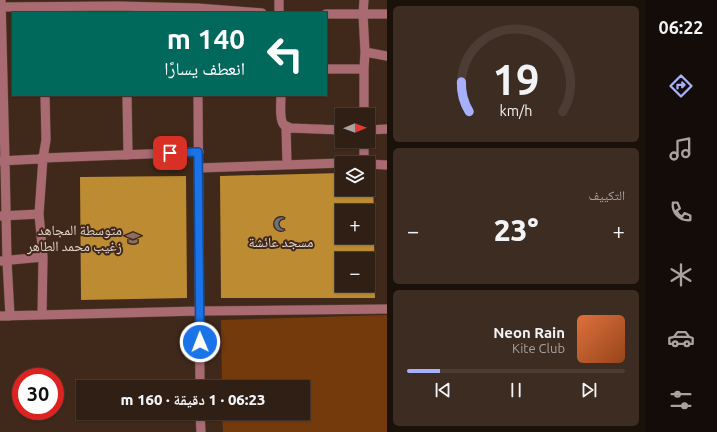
<!DOCTYPE html>
<html lang="ar">
<head>
<meta charset="utf-8">
<style>
  :root { --surface:#301f14; --page:#3c2c22; --text:#f1f3f6; --muted:#a8a2a0; --line:#4b3d34; --accent:#a7b0fc }
  body { margin:0; font-family:Ubuntu,"Noto Naskh Arabic",sans-serif; background:var(--page); color:var(--text); direction:rtl; height:100vh; display:flex; flex-direction:column; font-size:15px; white-space:nowrap }
  * { box-sizing:border-box; margin:0 }
  p { font-size:13px; color:var(--muted) }
  .icon { flex:none; width:22px; height:22px; fill:none; stroke:currentColor; stroke-width:2; stroke-linecap:round; stroke-linejoin:round }
  .map { position:relative; flex:1; overflow:hidden; direction:ltr }
  .sheet { display:flex; flex-direction:column; gap:6px; padding:6px; background:#1a110b; width:258px }
  .sheet>* { flex:none }
  .banner { position:absolute; left:12px; top:12px; width:315px; height:84px; border-radius:0px; box-shadow:0 1px 3px #0004,0 0 0 1px var(--line); direction:rtl; background:#00695c; color:#fff; overflow:hidden }
  .needle { width:26px; rotate:89deg }
  .fabs { position:absolute; left:335px; top:108px; display:grid; gap:8px }
  .fabs a { display:grid; place-items:center; width:40px; height:40px; border-radius:0px; background:var(--surface); box-shadow:0 1px 3px #0004,0 0 0 1px var(--line); font-size:20px }
  .speed { position:absolute; left:12px; top:368px; display:flex; gap:8px; font-size:20px; font-weight:700; text-align:center }
  .speed>* { display:grid; place-content:center; width:52px; height:52px; border-radius:50%; background:var(--surface); box-shadow:0 1px 3px #0004,0 0 0 1px var(--line); line-height:1 }
  .speed .limit { border:6px solid #d22; background:#fff; color:#111 }
  .pin { position:absolute; display:grid; place-items:center; width:34px; height:34px; color:#fff; margin:-17px; border-radius:8px; box-shadow:0 2px 6px #0006 }
  .me { position:absolute; width:44px; margin:-22px; rotate:359deg; stroke-linejoin:round; filter:drop-shadow(0 0 3px #0008) }
  .turn { display:flex; align-items:center; gap:14px; height:84px; padding:0 16px; font-size:18px }
  .turn .icon { width:52px; height:52px; stroke-width:2.5 }
  .turn b { display:block; font-size:28px; line-height:34px }
  .big { font-size:30px; font-weight:800; line-height:1.1 }
  .sheet .tile { flex:1; display:flex; flex-direction:column; justify-content:center; gap:6px; min-width:0; padding:0 14px; border-radius:6px; background:var(--page) }
  .sheet .dial { align-items:center; gap:0 }
  .dial svg { height:104px; overflow:visible; fill:none; stroke:var(--line); stroke-width:7; stroke-linecap:round; text-anchor:middle }
  .dial text { fill:var(--text); stroke:none }
  .song { display:flex; align-items:center; gap:12px }
  .cover { width:48px; height:48px; border-radius:6px; background:linear-gradient(135deg,hsl(20 70% 55%),hsl(20 70% 35%)) }
  .played { height:4px; border-radius:2px; background:linear-gradient(90deg,var(--accent) 15%,var(--line) 15%) }
  .keys { display:flex; justify-content:space-around; direction:ltr }
  .heat { display:flex; justify-content:space-between; align-items:center; font-size:22px; direction:ltr }
  .trip { position:absolute; left:76px; top:380px; width:234px; height:40px; border-radius:0px; background:var(--surface); box-shadow:0 1px 3px #0004,0 0 0 1px var(--line); font-weight:800; line-height:40px; text-align:center; direction:rtl }
  main { display:flex; flex:1; min-height:0 }
  .tabs { display:flex; flex-direction:column; width:72px; justify-content:space-around; align-items:center; background:#130c08; color:var(--muted) }
  .tabs .icon { width:28px; height:28px }
  .tabs .on { color:var(--accent) }
  .tabs b { font-size:18px; color:var(--text) }
  .map>svg:first-child { display:block }
  .green { fill:#743a0c }
  .building { fill:#bc8b32; fill-rule:evenodd }
  .lines { fill:none; stroke-linecap:round; stroke-linejoin:round }
  .minor-casing { stroke:#5a4436; stroke-width:10 }
  .minor { stroke:#a96a72; stroke-width:9 }
  .route-casing { stroke:#114b97; stroke-width:10 }
  .route { stroke:#1a73e8; stroke-width:7 }
  .labels { text-anchor:middle; dominant-baseline:central; stroke-width:4; stroke-linejoin:round; paint-order:stroke }
  .poi-label { font-size:14px; fill:#e3d3ca; stroke:#40291a; text-anchor:end }
</style>
</head>
<body>
<main>
<nav class="tabs">
<b>06:22</b>
<svg class="icon on" aria-label="directions" viewBox="0 0 24 24"><path d="M12 3l9 9-9 9-9-9zM9 14v-3h6M13 9l2 2-2 2"/></svg>
<svg class="icon" aria-label="music" viewBox="0 0 24 24"><path d="M9 18V5l10-2v13"/><circle cx="6" cy="18" r="3"/><circle cx="16" cy="16" r="3"/></svg>
<svg class="icon" aria-label="phone" viewBox="0 0 24 24"><path d="M5 4h4l2 5-3 2q2 4 5 5l2-3 5 2v4C11 20 4 13 5 4z"/></svg>
<svg class="icon" aria-label="climate" viewBox="0 0 24 24"><path d="M12 3v18M4 7l16 10M4 17L20 7"/></svg>
<svg class="icon" aria-label="car" viewBox="0 0 24 24"><path d="M5 17H2v-5l4-1 3-4h7l3 4 3 1v5h-3M9 17h6M6 11h13"/><circle cx="7" cy="17" r="2"/><circle cx="17" cy="17" r="2"/></svg>
<svg class="icon" aria-label="filters" viewBox="0 0 24 24"><path d="M4 7h16M4 17h16"/><circle cx="9" cy="7" r="2"/><circle cx="15" cy="17" r="2"/></svg>
</nav>
<section class="sheet">
<div class="tile dial"><svg viewBox="0 0 100 80">
<path d="M14 69A42 42 0 1 1 86 69"/>
<path d="M14 69A42 42 0 0 1 8 46" stroke="#a7b0fc"/>
<text x="50" y="56" font-size="32" font-weight="700">19</text>
<text x="50" y="72" font-size="11">km/h</text>
</svg></div>
<div class="tile"><p>التكييف</p>
<div class="heat"><a>−</a><b class="big">23°</b><a>+</a></div>
</div>
<div class="tile">
<div class="song"><i class="cover"></i><div><b>Neon Rain</b><p>Kite Club</p></div></div>
<div class="played"></div>
<div class="keys"><svg class="icon" aria-label="previous" viewBox="0 0 24 24"><path d="M18 5L8 12l10 7zM5 5v14"/></svg><svg class="icon" aria-label="pause" viewBox="0 0 24 24"><path d="M8 5v14M16 5v14"/></svg><svg class="icon" aria-label="next" viewBox="0 0 24 24"><path d="M6 5l10 7-10 7zM19 5v14"/></svg></div>
</div>
</section>
<div class="map">
<svg width="387" height="432" viewBox="0 0 387 432">
  <rect width="100%" height="100%" fill="#40291a"/>
  <path class="green" d="M 387,315 L 387,432 L 223,432 L 222,413 L 303,413 L 303,387 L 222,387 L 221,320 Z"/>
  <path class="building" d="M 342,173 L 342,189 L 373,189 L 374,211 L 342,211 L 342,237 L 374,237 L 375,298 L 221,298 L 220,176 ZM 342,259 L 368,259 L 368,285 L 342,285 Z
    M 186,176 L 187,298 L 81,300 L 80,177 Z"/>
  <g class="lines">
    <defs>
      <path id="minor" d="M 1,0 L 5,161 L 7,261 L 10,316
        M 279,0 L 279,13
        M 364,0 L 363,14 L 365,52 L 364,69 L 364,115
        M 0,7 L 119,6 L 197,8 L 262,13
        M 326,14 L 387,14
        M 365,52 L 387,56
        M 326,69 L 364,69
        M 127,95 L 128,155
        M 198,95 L 200,387
        M 281,95 C 281,102 279,120 284,125 C 286,126 289,127 290,128 L 342,130
        M 286,126 L 287,165
        M 368,130 L 387,129
        M 364,141 L 364,163 L 365,163
        M 0,161 L 38,159 L 43,158 L 46,140 L 45,95
        M 354,163 L 364,163
        M 368,164 L 387,165
        M 199,168 L 342,163
        M 0,216 L 39,214
        M 0,261 L 43,257
        M 42,315 L 43,257 L 39,214 L 43,158 L 199,152
        M 0,316 L 199,311 L 387,309
        M 200,413 L 201,432"/>
    </defs>
    <use href="#minor" class="minor-casing"/>
    <use href="#minor" class="minor"/>
  </g>
  <g class="lines">
    <defs>
      <path id="route" d="M 170,153 L 198,152 L 200,342"/>
    </defs>
    <use href="#route" class="route-casing"/>
    <use href="#route" class="route"/>
  </g>
  <defs>
    <symbol id="mosque-bare" viewBox="-9 -9 18 18"><path d="M3.5-4.9A6 6 0 1 0 3.5 4.9A5 5 0 1 1 3.5-4.9Z" fill="#6b7280" stroke="#40291a" stroke-width="2.5" paint-order="stroke"/></symbol>
    <symbol id="school-bare" viewBox="-9 -9 18 18"><path d="M0-5L7-2L0 1L-7-2ZM-4 1L0 2.5L4 1V4Q0 6-4 4Z" fill="#8d6e63" stroke="#40291a" stroke-width="2.5" paint-order="stroke"/></symbol>
  </defs>
  <g fill-rule="evenodd">
    <use href="#mosque-bare" x="271" y="214" width="20" height="20"/>
    <use href="#school-bare" x="123" y="228" width="20" height="20"/>
  </g>
  <g class="labels">
    <g class="poi-label">
      <text x="122" y="230">متوسطة المجاهد<tspan x="122" dy="16">زغيب محمد الطاهر</tspan></text>
      <text x="281" y="242" text-anchor="middle">مسجد عائشة</text>
    </g>
  </g>
</svg>
<div class="fabs">
<a><svg class="needle" viewBox="-14 -14 28 28"><path d="M0-13l5 13h-10z" fill="#e53935"/><path d="M0 13l5-13h-10z" fill="#a8a2a0"/></svg></a>
<a><svg class="icon" aria-label="layers" viewBox="0 0 24 24"><path d="M12 4l9 5-9 5-9-5zM3 14l9 5 9-5"/></svg></a>
<a>+</a>
<a>−</a>
</div>
<div class="speed"><div class="limit">30</div></div>
<div class="pin" style="left:170px;top:153px;background:#d93025"><svg class="icon" aria-label="arrive" viewBox="0 0 24 24"><path d="M6 21V4h12l-3 4 3 4H6"/></svg></div>
<svg class="me" style="left:200px;top:342px" viewBox="-20 -20 40 40"><circle r="17" fill="#1a73e8" stroke="#fff" stroke-width="3"/><path d="M0-11L8 9 0 5-8 9z" fill="#fff"/></svg>
<div class="trip">06:23 · 1 دقيقة · 160 m</div>
<div class="banner">
<div class="turn"><svg class="icon" aria-label="left" viewBox="0 0 24 24"><path d="M17 20v-9H6M10 6l-5 5 5 5"/></svg><div><b>140 m</b>انعطف يسارًا</div></div>
</div>
</div>
</main>
</body>
</html>
